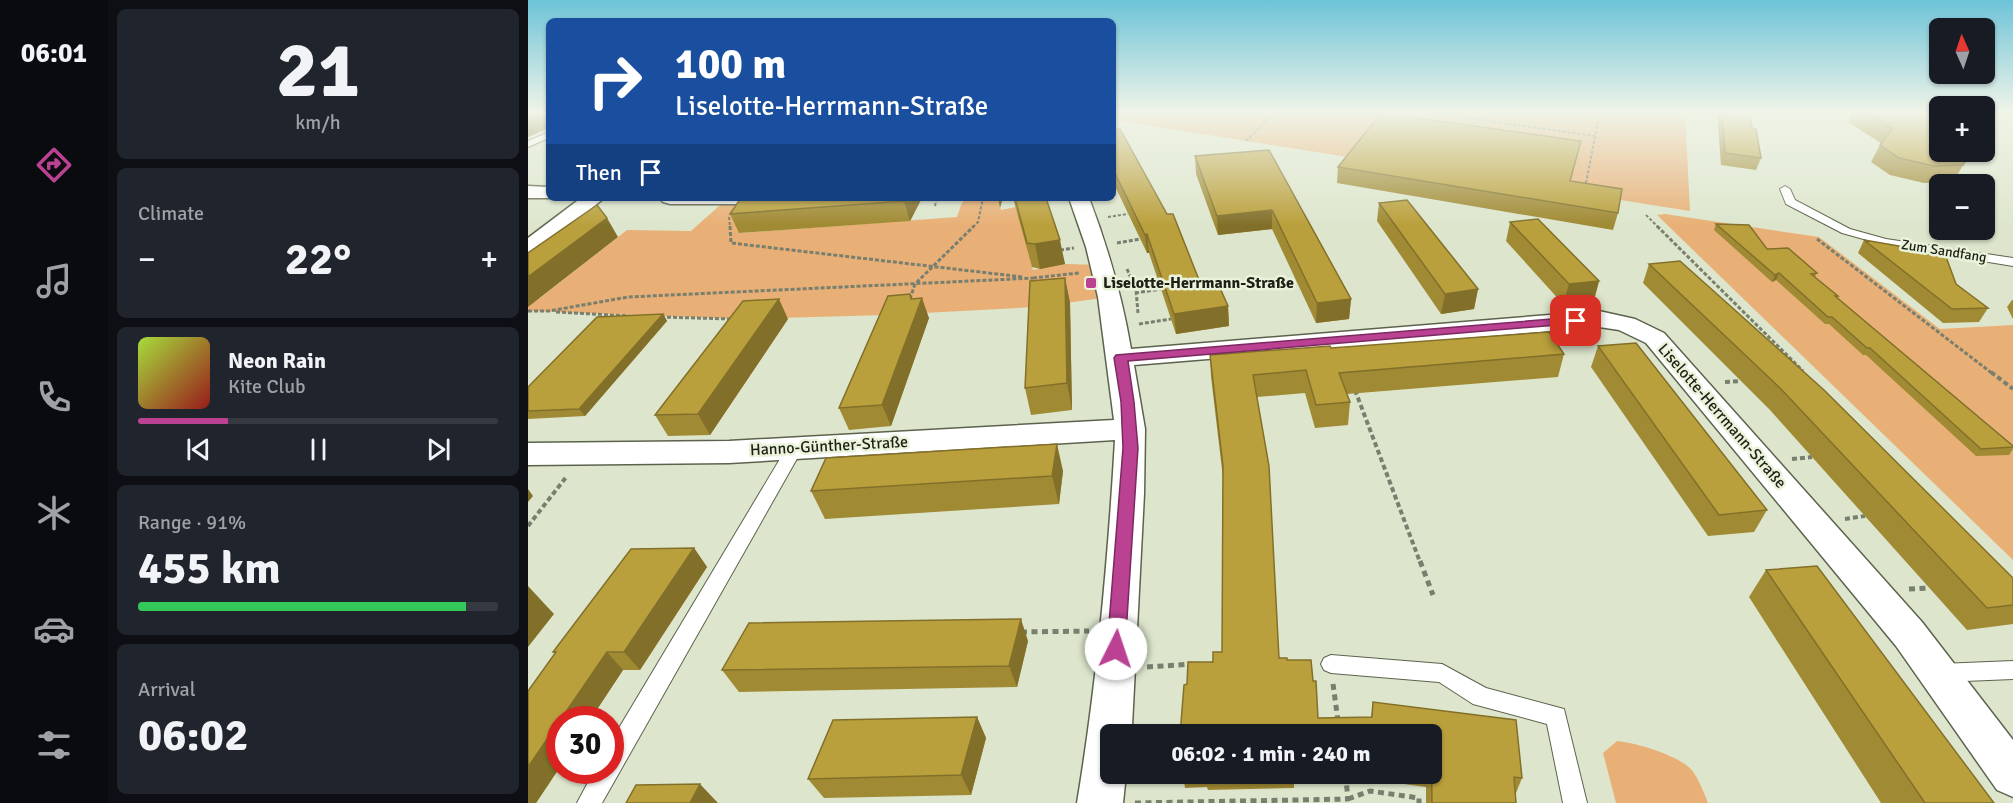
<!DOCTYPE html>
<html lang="en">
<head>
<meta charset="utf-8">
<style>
  :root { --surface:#171b24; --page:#20242c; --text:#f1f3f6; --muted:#9ea1a6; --line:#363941; --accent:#bb4193 }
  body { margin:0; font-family:Signika,sans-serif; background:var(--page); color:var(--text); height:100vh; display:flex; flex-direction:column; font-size:22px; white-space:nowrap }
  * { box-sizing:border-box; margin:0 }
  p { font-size:20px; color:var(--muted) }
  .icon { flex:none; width:33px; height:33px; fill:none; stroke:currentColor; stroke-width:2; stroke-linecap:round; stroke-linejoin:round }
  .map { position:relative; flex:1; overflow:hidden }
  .drawer { display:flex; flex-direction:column; gap:9px; padding:9px; background:#0d0f14; width:420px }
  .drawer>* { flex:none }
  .top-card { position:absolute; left:18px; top:18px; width:570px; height:183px; border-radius:9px; box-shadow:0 2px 4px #0004; background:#1a4fa0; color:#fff; overflow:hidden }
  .needle { width:39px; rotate:357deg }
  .buttons { position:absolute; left:1401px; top:18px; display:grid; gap:12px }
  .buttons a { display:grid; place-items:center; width:66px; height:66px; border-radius:9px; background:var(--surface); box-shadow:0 2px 4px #0004; font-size:30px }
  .speed { position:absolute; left:18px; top:706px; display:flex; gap:12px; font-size:30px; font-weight:700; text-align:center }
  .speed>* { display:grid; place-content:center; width:78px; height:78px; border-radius:50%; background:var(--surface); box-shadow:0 2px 4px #0004; line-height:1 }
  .speed .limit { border:9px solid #d22; background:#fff; color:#111 }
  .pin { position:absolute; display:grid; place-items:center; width:51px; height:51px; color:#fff; margin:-26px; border-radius:12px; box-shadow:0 3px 9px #0006 }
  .me { position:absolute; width:66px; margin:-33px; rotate:4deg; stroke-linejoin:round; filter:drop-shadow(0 0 4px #0008) }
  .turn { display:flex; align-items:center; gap:21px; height:126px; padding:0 30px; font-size:27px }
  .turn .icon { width:78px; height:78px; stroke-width:2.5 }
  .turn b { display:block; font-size:42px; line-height:51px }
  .then { display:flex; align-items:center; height:57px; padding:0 30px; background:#0003; gap:12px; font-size:22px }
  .big { font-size:45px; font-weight:700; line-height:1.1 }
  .drawer .tile { flex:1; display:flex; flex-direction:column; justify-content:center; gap:9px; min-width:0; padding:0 21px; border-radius:9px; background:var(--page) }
  .drawer .dial { align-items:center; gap:0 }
  .dial b { font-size:78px; line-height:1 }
  .song { display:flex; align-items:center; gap:18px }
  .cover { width:72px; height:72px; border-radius:9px; background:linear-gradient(135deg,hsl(80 70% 55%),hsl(0 70% 35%)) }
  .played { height:6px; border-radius:3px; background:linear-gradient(90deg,var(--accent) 25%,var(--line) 25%) }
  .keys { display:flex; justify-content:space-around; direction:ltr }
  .heat { display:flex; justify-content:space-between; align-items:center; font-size:33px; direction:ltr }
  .charge { height:9px; border-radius:4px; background:linear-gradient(90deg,#34c759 91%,var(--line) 0) }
  .trip { position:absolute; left:572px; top:724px; width:342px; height:60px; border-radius:9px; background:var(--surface); box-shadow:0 2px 4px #0004; font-weight:700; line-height:60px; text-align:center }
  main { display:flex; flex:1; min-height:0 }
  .dock { display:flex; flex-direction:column; width:108px; justify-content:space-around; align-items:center; background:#090b0e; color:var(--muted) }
  .dock .icon { width:42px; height:42px }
  .dock .selected { color:var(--accent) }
  .dock b { font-size:27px; color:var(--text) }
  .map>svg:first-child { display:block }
  .green { fill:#e8b076 }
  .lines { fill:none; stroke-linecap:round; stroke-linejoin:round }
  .lane-casing { stroke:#5c634d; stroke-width:2 }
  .street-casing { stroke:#5c634d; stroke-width:3 }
  .path-far3 { stroke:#797f6e; stroke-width:2; stroke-dasharray:3 2; stroke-linecap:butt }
  .path-far2 { stroke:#797f6e; stroke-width:3; stroke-dasharray:4 2; stroke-linecap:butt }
  .path-far1 { stroke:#797f6e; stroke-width:4; stroke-dasharray:5 3; stroke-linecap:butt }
  .path { stroke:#797f6e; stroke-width:5; stroke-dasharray:6 4.5; stroke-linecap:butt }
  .lane { fill:#fff; fill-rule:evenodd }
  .street { fill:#fff; fill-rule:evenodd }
  .wall { fill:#a08a34 }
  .shaded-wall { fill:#82702a }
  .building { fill:#baa03c; stroke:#82702a; stroke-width:1.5 }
  .route { fill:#bb4193; stroke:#7a2a60; stroke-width:1.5 }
  .poi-dot { fill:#bb4193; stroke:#eaf3da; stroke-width:2 }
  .labels { text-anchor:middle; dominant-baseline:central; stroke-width:5; stroke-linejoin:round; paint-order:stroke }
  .far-street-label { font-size:14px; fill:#1d2017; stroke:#eaf3da }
  .poi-label { font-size:16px; font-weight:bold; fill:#1d2017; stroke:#eaf3da; text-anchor:start }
  .street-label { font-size:16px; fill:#1d2017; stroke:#eaf3da }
</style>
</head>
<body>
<main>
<nav class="dock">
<b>06:01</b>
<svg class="icon selected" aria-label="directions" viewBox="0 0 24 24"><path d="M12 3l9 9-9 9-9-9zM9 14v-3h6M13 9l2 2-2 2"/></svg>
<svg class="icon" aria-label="music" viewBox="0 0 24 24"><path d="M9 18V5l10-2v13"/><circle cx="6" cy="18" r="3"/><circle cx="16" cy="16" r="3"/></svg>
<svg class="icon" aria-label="phone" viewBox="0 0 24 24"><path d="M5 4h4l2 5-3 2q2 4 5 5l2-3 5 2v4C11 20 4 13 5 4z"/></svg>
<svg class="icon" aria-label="climate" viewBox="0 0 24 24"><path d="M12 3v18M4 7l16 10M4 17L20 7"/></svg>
<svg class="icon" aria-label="car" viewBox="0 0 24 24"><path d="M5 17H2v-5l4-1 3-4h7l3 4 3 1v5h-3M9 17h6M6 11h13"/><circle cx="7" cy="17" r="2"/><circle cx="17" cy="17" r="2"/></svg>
<svg class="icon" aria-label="filters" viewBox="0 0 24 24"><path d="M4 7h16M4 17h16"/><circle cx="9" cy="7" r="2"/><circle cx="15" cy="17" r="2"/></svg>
</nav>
<section class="drawer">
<div class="tile dial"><b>21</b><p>km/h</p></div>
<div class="tile"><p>Climate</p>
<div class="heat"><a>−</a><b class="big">22°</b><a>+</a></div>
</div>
<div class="tile">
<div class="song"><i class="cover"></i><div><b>Neon Rain</b><p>Kite Club</p></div></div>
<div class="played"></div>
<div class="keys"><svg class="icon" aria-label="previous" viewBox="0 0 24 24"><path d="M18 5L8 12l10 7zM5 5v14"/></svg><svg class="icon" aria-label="pause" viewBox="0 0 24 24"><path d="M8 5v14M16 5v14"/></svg><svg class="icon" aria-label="next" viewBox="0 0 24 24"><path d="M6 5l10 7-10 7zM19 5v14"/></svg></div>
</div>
<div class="tile"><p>Range · 91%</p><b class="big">455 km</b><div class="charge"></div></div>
<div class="tile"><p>Arrival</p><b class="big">06:02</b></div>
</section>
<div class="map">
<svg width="1485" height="803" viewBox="0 0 1485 803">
  <rect width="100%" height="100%" fill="#dde6cd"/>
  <path class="green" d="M 596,112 L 1157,112 L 1162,211 L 592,121 Z
    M 200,198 L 211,198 L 212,233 L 429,217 L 433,205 L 437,198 L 470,198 L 473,210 L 488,207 L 505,270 L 537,264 L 575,265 L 582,297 L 508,307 L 358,315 L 215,319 L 0,311 L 0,298 L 12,298 L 99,230 L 163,231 Z
    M 1137,214 L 1291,237 L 1412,329 L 1485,325 L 1485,560 L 1129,215 Z
    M 1089,741 C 1109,743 1155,756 1166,773 C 1172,782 1176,793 1180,803 L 1088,803 L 1075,753 Z"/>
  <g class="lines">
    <defs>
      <path id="lane" d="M 21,132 L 21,138 L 0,147 L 0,141 Z
        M 1257,186 L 1262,189 L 1267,200 L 1322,229 L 1358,239 L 1485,258 L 1485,266 L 1357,245 L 1314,233 L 1258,204 L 1252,189 Z
        M 267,443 L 273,444 L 275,448 L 74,803 L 49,803 L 66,771 L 82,771 L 82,743 L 261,444 Z
        M 803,655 L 914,664 L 958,688 L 1036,709 L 1059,803 L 1035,803 L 1019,724 L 945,704 L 911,682 L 803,673 L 796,670 L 793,664 L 796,658 Z
        M 1485,661 L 1485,679 L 1412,682 L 1405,680 L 1402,673 L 1405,666 L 1412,664 Z"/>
      <path id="street" d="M 0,186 L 21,187 L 21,198 L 25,198 L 0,198 Z
        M 53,198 L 76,198 L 8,254 L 0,256 L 0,238 Z
        M 132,198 L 224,198 L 221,202 L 214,204 L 142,204 L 135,202 Z
        M 541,198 L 561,198 C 580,248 594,296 603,349 L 1071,311 L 1107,319 L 1136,333 L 1394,622 L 1485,740 L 1485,797 L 1469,790 L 1368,646 L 1118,343 L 1091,330 L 1071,327 L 606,365 L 617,429 L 616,494 L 604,726 L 603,735 L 582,735 L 582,774 L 598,774 L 595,803 L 549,803 C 569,683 580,561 587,440 L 201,463 L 0,465 L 0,443 L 201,441 L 586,420 L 570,297 L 558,247 Z"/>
    </defs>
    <use href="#lane" class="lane-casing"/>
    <use href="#street" class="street-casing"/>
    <path class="path-far3" d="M 896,112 L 1067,136
      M 718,141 L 747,112
      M 1057,188 L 1072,112
      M 516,201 L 532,199
      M 407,206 L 409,198
      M 1118,215 L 1130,227
      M 201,217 L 202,227
      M 580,217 L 600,214
      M 445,227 L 450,222 L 455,198"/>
    <path class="path-far2" d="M 202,226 L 203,243 L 495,277
      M 1129,226 L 1275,371
      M 1289,239 L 1465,374
      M 589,243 L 612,239
      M 532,250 L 546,248
      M 599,269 L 608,290 L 610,313
      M 505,278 L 551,273
      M 607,293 L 633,289
      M 382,299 L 387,284 L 446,226
      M 0,311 L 21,311 L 100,297 L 507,278
      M 28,312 L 101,316
      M 133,317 L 203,319
      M 611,324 L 643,319"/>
    <path class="path-far1" d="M 1463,372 L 1485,389
      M 1197,382 L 1212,381
      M 827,390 L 892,562
      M 1264,459 L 1284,457
      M 1317,519 L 1337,516
      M 0,526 L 39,476"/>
    <path class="path" d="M 892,561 L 905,595
      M 1381,589 L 1401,588
      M 493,632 L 561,631
      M 619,667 L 665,664
      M 805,684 L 810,721
      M 820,799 L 842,791 L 891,798 L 891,803
      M 607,803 L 820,799 L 818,780"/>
    <use href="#lane" class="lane"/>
    <use href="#street" class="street"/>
  </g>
  <path class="wall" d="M 1189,112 L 1222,112 L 1224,129 L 1233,158 L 1228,170 L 1193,165 Z
    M 1324,112 L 1403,112 L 1443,152 L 1425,182 L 1396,183 L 1362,175 L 1343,162 L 1353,143 L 1320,122 Z
    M 585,130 L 675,290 L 700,306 L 701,326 L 648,334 L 621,253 L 619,253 L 585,182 Z
    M 741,150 L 823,299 L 821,319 L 788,323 L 744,229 L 690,235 L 668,174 L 667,156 Z
    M 810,167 L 1042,181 L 1090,213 L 1085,230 L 809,183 Z
    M 213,198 L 394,198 L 382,221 L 211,233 L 202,214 Z
    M 485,198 L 518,198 L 537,264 L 512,269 L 504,267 Z
    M 851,203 L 950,289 L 946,309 L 913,314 L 849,221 Z
    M 982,222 L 1071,281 L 1066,300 L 1035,304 L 978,241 Z
    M 1188,224 L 1289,273 L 1287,277 L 1310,296 L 1309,298 L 1485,446 L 1485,449 L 1481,455 L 1448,456 L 1338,355 L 1335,355 L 1301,324 L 1297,324 L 1248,280 L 1244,282 L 1186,230 Z
    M 1336,240 L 1428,284 L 1460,308 L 1451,322 L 1415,323 L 1330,253 Z
    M 1121,264 L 1485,578 L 1485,624 L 1439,630 L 1242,410 L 1115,283 Z
    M 537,278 L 542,303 L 544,410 L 503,415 L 497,388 Z
    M 384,299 L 401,318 L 363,426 L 321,430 L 311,408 Z
    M 1484,300 L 1485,300 L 1485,319 L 1479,307 Z
    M 135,314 L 139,321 L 57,416 L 0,419 L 0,387 Z
    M 260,319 L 182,435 L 140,436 L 127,415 Z
    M 1070,346 L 1239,510 L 1226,532 L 1180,536 L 1063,367 Z
    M 803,348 L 1036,354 L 1030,377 L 819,394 L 822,402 L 820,425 L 787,428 L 777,393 L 729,397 L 751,658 L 759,660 L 785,681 L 790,718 L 843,717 L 845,702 L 994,778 L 988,793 L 988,803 L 898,803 L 898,787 L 839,779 L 789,780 L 789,784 L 766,784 L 766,788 L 680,790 L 679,787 L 657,788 L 655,774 L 903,774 L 903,735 L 652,735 L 659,684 L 694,652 L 695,478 L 683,377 L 682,355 Z
    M 535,471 L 531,504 L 297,519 L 283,491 Z
    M 166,548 L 179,567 L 112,670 L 95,670 L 62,720 L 32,720 L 32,767 L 8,803 L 0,803 L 27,654 L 25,652 Z
    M 1238,570 L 1466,803 L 1353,803 L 1221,597 Z
    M 500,641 L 489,687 L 211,692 L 194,670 Z
    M 449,717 L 458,738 L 443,795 L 296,798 L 280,779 Z"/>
  <path class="shaded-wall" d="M 11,112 L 21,112 L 21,128 L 0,137 L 0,117 Z
    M 378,198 L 394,198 L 382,221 L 376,201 Z
    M 470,198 L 475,198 L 472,208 Z
    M 744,210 L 744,229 L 690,235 L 689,216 Z
    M 79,218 L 90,237 L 0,307 L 0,277 Z
    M 619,234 L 621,253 L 619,253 L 617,235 Z
    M 532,240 L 537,264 L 512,269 L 507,244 Z
    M 1251,273 L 1248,280 L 1244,282 L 1247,275 Z
    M 537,278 L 542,303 L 544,410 L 539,383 Z
    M 1071,281 L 1066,300 L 1035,304 L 1041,284 Z
    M 950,289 L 946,309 L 913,314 L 917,294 Z
    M 382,294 L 389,314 L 394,298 L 401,318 L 363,426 L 354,405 Z
    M 251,299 L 260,319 L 182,435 L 170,414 Z
    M 823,299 L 821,319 L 788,323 L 789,303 Z
    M 700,306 L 701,326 L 648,334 L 646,314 Z
    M 135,314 L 139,321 L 57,416 L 51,409 Z
    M 529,444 L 535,471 L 531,504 L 524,476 Z
    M 0,489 L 5,496 L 0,502 Z
    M 166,548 L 179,567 L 112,670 L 96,652 Z
    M 0,586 L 26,614 L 0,647 Z
    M 493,619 L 500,641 L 489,687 L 481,666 Z
    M 79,652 L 95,670 L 62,720 L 32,720 Z
    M 449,717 L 458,738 L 443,795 L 433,775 Z
    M 32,721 L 32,767 L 8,803 L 0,803 L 0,767 Z
    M 172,784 L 190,803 L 162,803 Z"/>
  <path class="building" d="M 0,112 L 13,112 L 0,117 Z
    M 1194,112 L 1222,112 L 1224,129 L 1228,129 L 1233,158 L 1197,153 Z
    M 1337,112 L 1403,112 L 1412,117 L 1412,152 L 1443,152 L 1435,165 L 1406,166 L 1371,158 L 1352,145 L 1364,129 Z
    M 853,113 L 1053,141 L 1042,181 L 1094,189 L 1090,213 L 810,167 Z
    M 592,129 L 639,214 L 645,214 L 675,290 L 692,288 L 700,306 L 646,314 L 619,234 L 617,235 L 585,169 L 585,130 Z
    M 741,150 L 823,299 L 789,303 L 744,210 L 689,216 L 667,156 Z
    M 213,198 L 378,198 L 376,201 L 202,214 Z
    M 487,198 L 518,198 L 532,240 L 507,244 L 499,243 Z
    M 879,200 L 950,289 L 917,294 L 851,203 Z
    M 69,205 L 79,218 L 0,277 L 0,253 Z
    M 1010,219 L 1071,281 L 1041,284 L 982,222 Z
    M 1188,224 L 1221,225 L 1239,249 L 1260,248 L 1289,273 L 1283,274 L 1310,296 L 1307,296 L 1485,446 L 1485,447 L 1453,449 L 1342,348 L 1339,348 L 1304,317 L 1300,317 L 1251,273 L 1247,275 Z
    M 1336,240 L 1417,254 L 1428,284 L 1460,308 L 1424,309 Z
    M 1152,261 L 1296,390 L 1485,578 L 1485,605 L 1459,608 L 1253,389 L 1121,264 Z
    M 537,278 L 539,383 L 497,388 L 502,281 Z
    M 382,294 L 383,299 L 394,298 L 354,405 L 311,408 L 360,296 Z
    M 251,299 L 170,414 L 127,415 L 215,301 Z
    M 135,314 L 51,409 L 0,411 L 0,387 L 69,317 Z
    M 1021,332 L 1036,354 L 811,373 L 822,402 L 788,405 L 778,370 L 725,375 L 741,466 L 751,658 L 759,658 L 759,660 L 783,660 L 785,681 L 788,681 L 790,718 L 844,717 L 845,702 L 988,720 L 994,778 L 986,777 L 988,803 L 904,803 L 903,735 L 652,735 L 656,685 L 659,684 L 660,662 L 685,662 L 685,652 L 694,652 L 695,466 L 682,355 L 802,346 L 803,348 Z
    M 1108,343 L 1239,510 L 1191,515 L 1070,346 Z
    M 529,444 L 524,476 L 283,491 L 298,458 Z
    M 166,548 L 96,652 L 79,652 L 0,767 L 0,691 L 28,652 L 25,652 L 103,549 Z
    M 1289,566 L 1466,803 L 1397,803 L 1238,570 Z
    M 493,619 L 481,666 L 194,670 L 221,623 Z
    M 449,717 L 433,775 L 280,779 L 305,720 Z
    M 172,784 L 162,803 L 98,803 L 108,785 Z"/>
  <linearGradient id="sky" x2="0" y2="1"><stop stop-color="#6dc3d8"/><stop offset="0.5" stop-color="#f0f4e8"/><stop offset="1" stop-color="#f0f4e8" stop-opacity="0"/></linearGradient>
  <rect width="1485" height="225" fill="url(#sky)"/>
  <path class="route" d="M 1048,317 L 1053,318 L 1053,323 L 600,361 L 606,402 L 610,448 L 597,649 L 595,655 L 588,657 L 581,655 L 579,649 L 595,448 L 593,402 L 586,358 L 588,355 Z"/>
  <rect class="poi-dot" x="557" y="277" width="12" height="12" rx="3"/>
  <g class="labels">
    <g class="far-street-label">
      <text transform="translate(1416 251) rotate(9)">Zum Sandfang</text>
    </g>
    <g class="poi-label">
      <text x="575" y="283">Liselotte-Herrmann-Straße</text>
    </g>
    <g class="street-label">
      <text transform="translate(1194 416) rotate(49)">Liselotte-Herrmann-Straße</text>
      <text transform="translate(301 446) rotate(-3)">Hanno-Günther-Straße</text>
    </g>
  </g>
</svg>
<div class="buttons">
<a><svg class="needle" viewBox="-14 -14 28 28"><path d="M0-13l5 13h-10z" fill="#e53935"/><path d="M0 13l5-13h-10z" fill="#9ea1a6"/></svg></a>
<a>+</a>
<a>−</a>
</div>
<div class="speed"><div class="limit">30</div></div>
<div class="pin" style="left:1048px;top:321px;background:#d93025"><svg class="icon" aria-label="arrive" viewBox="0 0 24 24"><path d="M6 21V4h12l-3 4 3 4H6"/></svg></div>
<svg class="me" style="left:588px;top:649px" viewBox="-20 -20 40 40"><circle r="19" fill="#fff"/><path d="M0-13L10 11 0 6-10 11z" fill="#bb4193"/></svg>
<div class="trip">06:02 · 1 min · 240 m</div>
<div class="top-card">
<div class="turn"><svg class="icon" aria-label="right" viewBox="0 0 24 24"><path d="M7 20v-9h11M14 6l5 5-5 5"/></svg><div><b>100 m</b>Liselotte-Herrmann-Straße</div></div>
<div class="then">Then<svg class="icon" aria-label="arrive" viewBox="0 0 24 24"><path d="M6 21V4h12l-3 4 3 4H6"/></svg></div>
</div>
</div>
</main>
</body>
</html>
